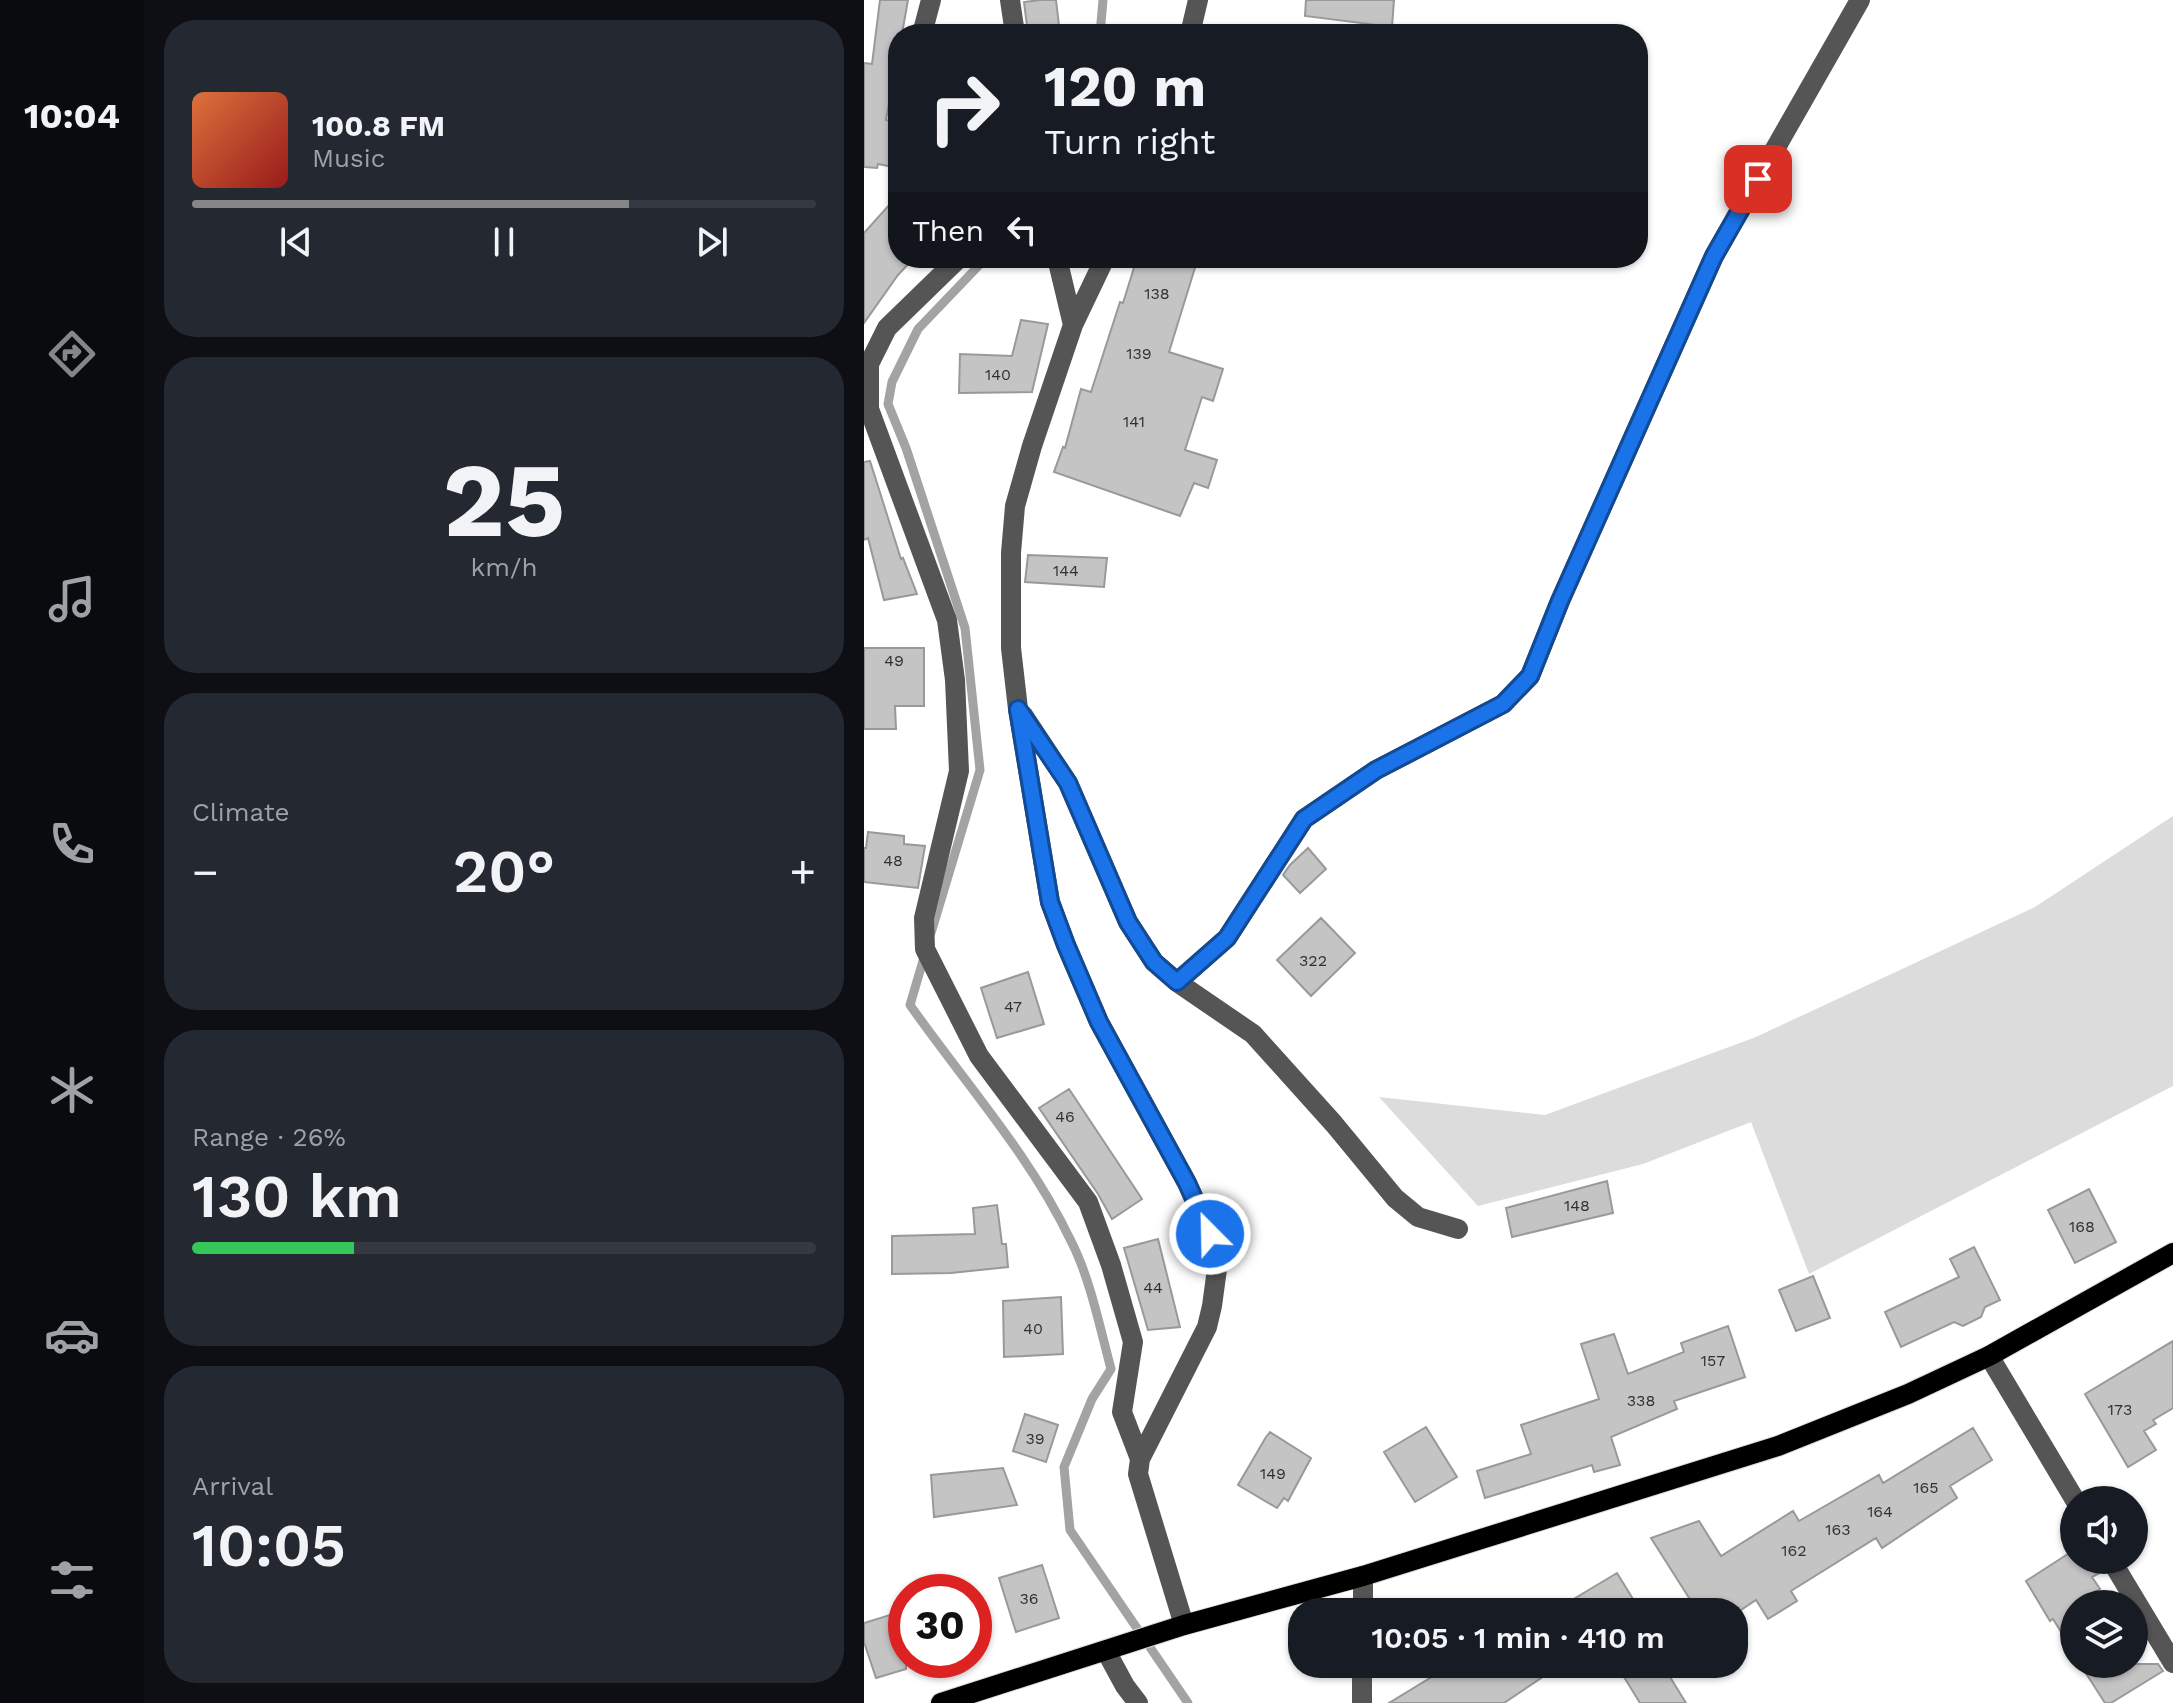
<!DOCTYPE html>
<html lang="en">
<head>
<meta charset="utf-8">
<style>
  :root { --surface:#171b24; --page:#242831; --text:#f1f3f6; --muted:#9ea1a6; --line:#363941; --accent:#858687 }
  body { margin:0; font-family:"Work Sans",sans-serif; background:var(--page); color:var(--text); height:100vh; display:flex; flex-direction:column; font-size:30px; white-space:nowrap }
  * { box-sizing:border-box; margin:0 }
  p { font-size:26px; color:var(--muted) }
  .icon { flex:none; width:44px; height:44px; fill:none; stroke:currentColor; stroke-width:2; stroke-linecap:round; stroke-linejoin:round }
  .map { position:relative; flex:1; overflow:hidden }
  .panel { display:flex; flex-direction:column; gap:20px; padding:20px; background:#0d0f14; width:720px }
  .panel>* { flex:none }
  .guide { position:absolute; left:24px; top:24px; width:760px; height:244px; border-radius:32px; box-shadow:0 2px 6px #0004; background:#171b24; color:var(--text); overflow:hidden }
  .buttons { position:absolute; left:1196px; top:1486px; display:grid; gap:16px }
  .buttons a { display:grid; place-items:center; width:88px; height:88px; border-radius:50%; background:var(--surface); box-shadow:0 2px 6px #0004; font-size:40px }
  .speed { position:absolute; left:24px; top:1574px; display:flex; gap:16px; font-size:40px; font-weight:700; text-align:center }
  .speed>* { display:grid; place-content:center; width:104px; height:104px; border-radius:50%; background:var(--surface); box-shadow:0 2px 6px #0004; line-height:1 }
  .speed .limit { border:12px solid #d22; background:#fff; color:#111 }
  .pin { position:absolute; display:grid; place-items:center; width:68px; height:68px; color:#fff; margin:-34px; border-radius:16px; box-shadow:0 4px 12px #0006 }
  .me { position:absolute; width:88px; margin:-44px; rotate:337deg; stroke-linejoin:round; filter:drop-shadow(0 0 6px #0008) }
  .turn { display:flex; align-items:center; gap:28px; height:168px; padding:0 24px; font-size:36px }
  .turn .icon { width:104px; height:104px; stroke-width:2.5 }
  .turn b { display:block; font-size:56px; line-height:68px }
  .then { display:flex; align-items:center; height:76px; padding:0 24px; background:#0003; gap:16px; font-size:30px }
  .big { font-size:60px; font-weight:600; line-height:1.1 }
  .panel .widget { flex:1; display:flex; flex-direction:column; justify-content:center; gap:12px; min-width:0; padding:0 28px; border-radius:32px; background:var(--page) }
  .panel .dial { align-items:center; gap:0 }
  .dial b { font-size:104px; line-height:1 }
  .song { display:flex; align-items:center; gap:24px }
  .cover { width:96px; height:96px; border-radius:12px; background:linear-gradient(135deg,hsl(20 70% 55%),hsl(0 70% 35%)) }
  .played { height:8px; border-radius:4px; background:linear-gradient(90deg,var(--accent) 70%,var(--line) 70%) }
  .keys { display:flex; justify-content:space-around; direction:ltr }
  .heat { display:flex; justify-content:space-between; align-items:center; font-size:44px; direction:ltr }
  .charge { height:12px; border-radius:6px; background:linear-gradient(90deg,#34c759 26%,var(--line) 0) }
  .trip { position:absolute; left:424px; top:1598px; width:460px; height:80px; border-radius:32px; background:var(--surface); box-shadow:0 2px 6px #0004; font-weight:600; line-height:80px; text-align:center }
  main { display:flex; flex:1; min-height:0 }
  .menu { display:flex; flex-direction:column; width:144px; justify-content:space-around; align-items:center; background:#090b0e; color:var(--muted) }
  .menu .icon { width:56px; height:56px }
  .menu .active { color:var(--accent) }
  .menu b { font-size:36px; color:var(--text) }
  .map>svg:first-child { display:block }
  .green { fill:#dcdcdc }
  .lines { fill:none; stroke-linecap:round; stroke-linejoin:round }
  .stream { stroke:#a3a3a3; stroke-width:9 }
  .building { fill:#c4c4c4; stroke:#999; stroke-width:2 }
  .major-casing { stroke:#dbdbdb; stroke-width:22 }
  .minor { stroke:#555; stroke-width:20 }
  .major { stroke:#000; stroke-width:20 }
  .route-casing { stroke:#114b97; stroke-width:20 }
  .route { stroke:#1a73e8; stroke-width:14 }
  .labels { text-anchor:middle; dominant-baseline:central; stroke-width:7; stroke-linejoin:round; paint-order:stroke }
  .number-label { font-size:16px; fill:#313131 }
</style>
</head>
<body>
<main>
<nav class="menu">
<b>10:04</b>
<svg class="icon active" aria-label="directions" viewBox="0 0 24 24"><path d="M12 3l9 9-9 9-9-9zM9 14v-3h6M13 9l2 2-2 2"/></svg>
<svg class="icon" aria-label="music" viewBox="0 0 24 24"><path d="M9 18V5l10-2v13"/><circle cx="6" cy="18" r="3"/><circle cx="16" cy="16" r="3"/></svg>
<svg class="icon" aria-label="phone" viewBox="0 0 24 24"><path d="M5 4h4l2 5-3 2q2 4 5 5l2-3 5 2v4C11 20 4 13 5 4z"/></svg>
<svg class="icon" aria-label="climate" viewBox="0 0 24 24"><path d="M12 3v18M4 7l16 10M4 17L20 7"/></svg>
<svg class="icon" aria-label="car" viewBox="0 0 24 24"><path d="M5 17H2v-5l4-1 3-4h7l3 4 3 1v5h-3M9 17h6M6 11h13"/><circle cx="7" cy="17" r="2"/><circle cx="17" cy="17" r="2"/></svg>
<svg class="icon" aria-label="filters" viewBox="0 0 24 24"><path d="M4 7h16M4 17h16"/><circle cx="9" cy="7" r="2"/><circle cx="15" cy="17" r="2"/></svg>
</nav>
<section class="panel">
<div class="widget">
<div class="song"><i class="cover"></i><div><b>100.8 FM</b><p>Music</p></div></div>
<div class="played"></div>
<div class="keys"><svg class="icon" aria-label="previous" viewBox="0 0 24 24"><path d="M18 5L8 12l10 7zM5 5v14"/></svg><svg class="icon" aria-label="pause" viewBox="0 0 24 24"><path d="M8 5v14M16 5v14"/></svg><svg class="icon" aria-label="next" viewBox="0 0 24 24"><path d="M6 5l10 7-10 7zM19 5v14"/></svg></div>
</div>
<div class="widget dial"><b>25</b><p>km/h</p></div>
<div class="widget"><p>Climate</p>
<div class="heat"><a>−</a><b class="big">20°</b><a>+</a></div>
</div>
<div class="widget"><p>Range · 26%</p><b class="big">130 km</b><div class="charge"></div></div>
<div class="widget"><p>Arrival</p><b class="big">10:05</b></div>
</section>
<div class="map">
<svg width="1309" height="1703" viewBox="0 0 1309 1703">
  <rect width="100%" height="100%" fill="#fff"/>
  <path class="green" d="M 1309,816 L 1309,1086 L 945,1274 L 887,1122 L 779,1164 L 614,1206 L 515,1097 L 681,1115 L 892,1037 L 1171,907 Z"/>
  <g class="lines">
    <path class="stream" d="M 236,34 L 239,0
      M 67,933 L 116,770 L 101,628 L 42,448 L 24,404 L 28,382 L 54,329 L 122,258
      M 61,954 L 46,1005 C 101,1083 166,1155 207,1241 C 226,1278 236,1328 247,1369 L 228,1399 L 200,1467 L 206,1530 L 324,1703"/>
  </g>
  <path class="building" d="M 16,0 L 44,0 L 38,34 L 34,34 L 34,54 L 22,120 L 34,123 L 34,168 L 14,164 L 13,168 L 0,167 L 0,63 L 8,64 Z
    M 176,0 L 192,0 L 196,34 L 164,34 L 160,2 Z
    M 442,0 L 530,0 L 528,27 L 441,16 Z
    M 34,195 L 34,258 L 50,258 L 34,275 L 0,323 L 0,233 Z
    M 273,258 L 334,258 L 305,352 L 359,369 L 349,401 L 338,397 L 321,450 L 353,460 L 344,488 L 330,483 L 316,516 L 190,472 L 199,447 L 201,448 L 217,389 L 227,392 L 256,302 L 259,303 Z
    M 157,320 L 184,324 L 168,392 L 95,393 L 96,354 L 148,356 Z
    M 6,461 L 37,559 L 39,558 L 53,594 L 20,600 L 4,538 L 0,540 L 0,462 Z
    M 164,555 L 243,558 L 240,587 L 161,582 Z
    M 0,648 L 60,648 L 60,706 L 31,706 L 32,729 L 0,729 Z
    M 4,832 L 40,836 L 40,844 L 61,846 L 54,888 L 0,882 L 0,848 L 2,848 Z
    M 444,848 L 462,869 L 436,893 L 419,875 L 426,865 Z
    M 457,918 L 491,953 L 447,996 L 413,960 Z
    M 164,972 L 180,1024 L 133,1038 L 117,988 Z
    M 205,1089 L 278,1199 L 248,1219 L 234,1194 L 175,1108 Z
    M 743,1181 L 749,1213 L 648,1237 L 642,1208 Z
    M 1225,1189 L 1252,1242 L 1211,1263 L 1184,1210 Z
    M 133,1205 L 138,1244 L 142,1244 L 144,1267 L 87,1273 L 28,1274 L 28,1236 L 111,1234 L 109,1208 Z
    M 294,1239 L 316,1327 L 284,1330 L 260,1248 Z
    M 1110,1247 L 1136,1300 L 1121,1307 L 1117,1317 L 1099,1326 L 1090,1322 L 1037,1347 L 1021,1312 L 1095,1277 L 1086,1259 Z
    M 949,1276 L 966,1318 L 932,1331 L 915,1290 Z
    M 197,1297 L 199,1354 L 140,1357 L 139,1301 Z
    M 864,1326 L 881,1377 L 810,1401 L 813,1409 L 747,1437 L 756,1465 L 730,1472 L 728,1465 L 621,1498 L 613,1471 L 667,1454 L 657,1425 L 735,1399 L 717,1344 L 750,1334 L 764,1374 L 820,1352 L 817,1343 Z
    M 1309,1341 L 1309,1408 L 1289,1420 L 1292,1424 L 1280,1431 L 1292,1450 L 1264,1467 L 1221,1394 Z
    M 161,1414 L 194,1425 L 182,1462 L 149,1451 Z
    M 562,1427 L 593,1477 L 551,1502 L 520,1452 Z
    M 1109,1428 L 1128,1460 L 1086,1486 L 1093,1498 L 1018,1548 L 1012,1538 L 927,1591 L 933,1601 L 904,1619 L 892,1600 L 874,1612 L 834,1612 L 787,1538 L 835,1521 L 857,1556 L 929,1511 L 935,1521 L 1015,1475 L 1019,1483 Z
    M 406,1432 L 447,1458 L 424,1501 L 420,1498 L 413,1508 L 374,1485 L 402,1437 Z
    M 139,1468 L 153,1505 L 70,1517 L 67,1475 Z
    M 1207,1552 L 1210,1560 L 1234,1560 L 1239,1571 L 1228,1577 L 1236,1589 L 1210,1604 L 1210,1653 L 1189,1619 L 1186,1621 L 1162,1581 Z
    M 178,1565 L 195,1618 L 152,1632 L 135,1578 Z
    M 753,1573 L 777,1612 L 688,1612 Z
    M 42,1610 L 42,1669 L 12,1678 L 0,1642 L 0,1623 Z
    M 589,1664 L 698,1664 L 640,1703 L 525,1703 Z
    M 752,1664 L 798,1664 L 822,1703 L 776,1703 Z
    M 1216,1664 L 1294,1664 L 1299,1671 L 1247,1703 L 1241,1703 Z"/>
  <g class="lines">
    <defs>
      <path id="major" d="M 77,1703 L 320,1625 L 499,1576 L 914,1446 L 1044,1394 L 1125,1356 L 1309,1253"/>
    </defs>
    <use href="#major" class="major-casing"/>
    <path class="minor" d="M 146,0 L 151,34
      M 58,34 L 67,0
      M 326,34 L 334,0
      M 95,258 L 23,328 L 5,364 L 5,409 L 83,620 L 91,680 L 95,771 L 60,918 L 61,949 L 115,1056 L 224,1202 L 247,1265 L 269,1342 L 258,1412 L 276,1459
      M 193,258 L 209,325
      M 241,258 L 209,325 L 168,446 L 151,506 L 147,553 L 147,648 L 154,709 L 186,902 L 202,945 L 235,1022 L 323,1183 L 346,1234 L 353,1269 L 348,1306 L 343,1327 L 276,1459 L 274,1474 L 320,1625
      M 159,715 L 204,783 L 264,922 L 290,962 L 313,982 L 389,1034 L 470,1124 L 531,1198 L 554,1217 L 594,1229
      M 313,982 L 363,938 L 440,819 L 512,770 L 639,704 L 666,676 L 696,601 L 850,256 L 996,0
      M 1125,1356 L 1211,1500
      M 1247,1560 L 1309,1663
      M 499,1612 L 499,1576
      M 242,1651 L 261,1686 L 274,1703
      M 498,1703 L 498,1664"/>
    <use href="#major" class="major"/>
  </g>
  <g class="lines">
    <defs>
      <path id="route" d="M 346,1234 L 323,1183 L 235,1022 L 202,945 L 186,902 L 154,709 L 204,783 L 264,922 L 290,962 L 313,982 L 363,938 L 440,819 L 512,770 L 639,704 L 666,676 L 696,601 L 850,256 L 894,179"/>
    </defs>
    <use href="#route" class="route-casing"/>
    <use href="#route" class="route"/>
  </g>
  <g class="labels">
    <g class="number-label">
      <text x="293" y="293">138</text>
      <text x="275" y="353">139</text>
      <text x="134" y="374">140</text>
      <text x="270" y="421">141</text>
      <text x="202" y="570">144</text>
      <text x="30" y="660">49</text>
      <text x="29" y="860">48</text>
      <text x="449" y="960">322</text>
      <text x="149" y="1006">47</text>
      <text x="201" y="1116">46</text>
      <text x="713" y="1205">148</text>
      <text x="1218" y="1226">168</text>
      <text x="289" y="1287">44</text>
      <text x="169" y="1328">40</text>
      <text x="849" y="1360">157</text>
      <text x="777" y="1400">338</text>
      <text x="1256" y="1409">173</text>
      <text x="171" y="1438">39</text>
      <text x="409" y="1473">149</text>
      <text x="1062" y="1487">165</text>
      <text x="1016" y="1511">164</text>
      <text x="974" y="1529">163</text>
      <text x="930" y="1550">162</text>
      <text x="165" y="1598">36</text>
    </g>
  </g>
</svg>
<div class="buttons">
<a><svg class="icon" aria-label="sound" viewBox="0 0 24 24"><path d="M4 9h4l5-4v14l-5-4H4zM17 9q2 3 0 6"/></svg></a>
<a><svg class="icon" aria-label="layers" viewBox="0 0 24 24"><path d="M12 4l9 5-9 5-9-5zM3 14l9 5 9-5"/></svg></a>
</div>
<div class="speed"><div class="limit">30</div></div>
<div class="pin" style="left:894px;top:179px;background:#d93025"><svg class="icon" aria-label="arrive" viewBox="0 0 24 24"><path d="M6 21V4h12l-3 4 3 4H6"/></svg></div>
<svg class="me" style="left:346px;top:1234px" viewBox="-20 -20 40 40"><circle r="17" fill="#1a73e8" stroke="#fff" stroke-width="3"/><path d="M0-11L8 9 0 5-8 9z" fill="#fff"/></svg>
<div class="trip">10:05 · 1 min · 410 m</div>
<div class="guide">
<div class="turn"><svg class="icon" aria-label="right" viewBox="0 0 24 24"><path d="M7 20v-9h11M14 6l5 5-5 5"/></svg><div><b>120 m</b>Turn right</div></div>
<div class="then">Then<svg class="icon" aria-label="left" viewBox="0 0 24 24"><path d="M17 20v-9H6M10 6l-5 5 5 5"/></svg></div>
</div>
</div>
</main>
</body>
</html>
